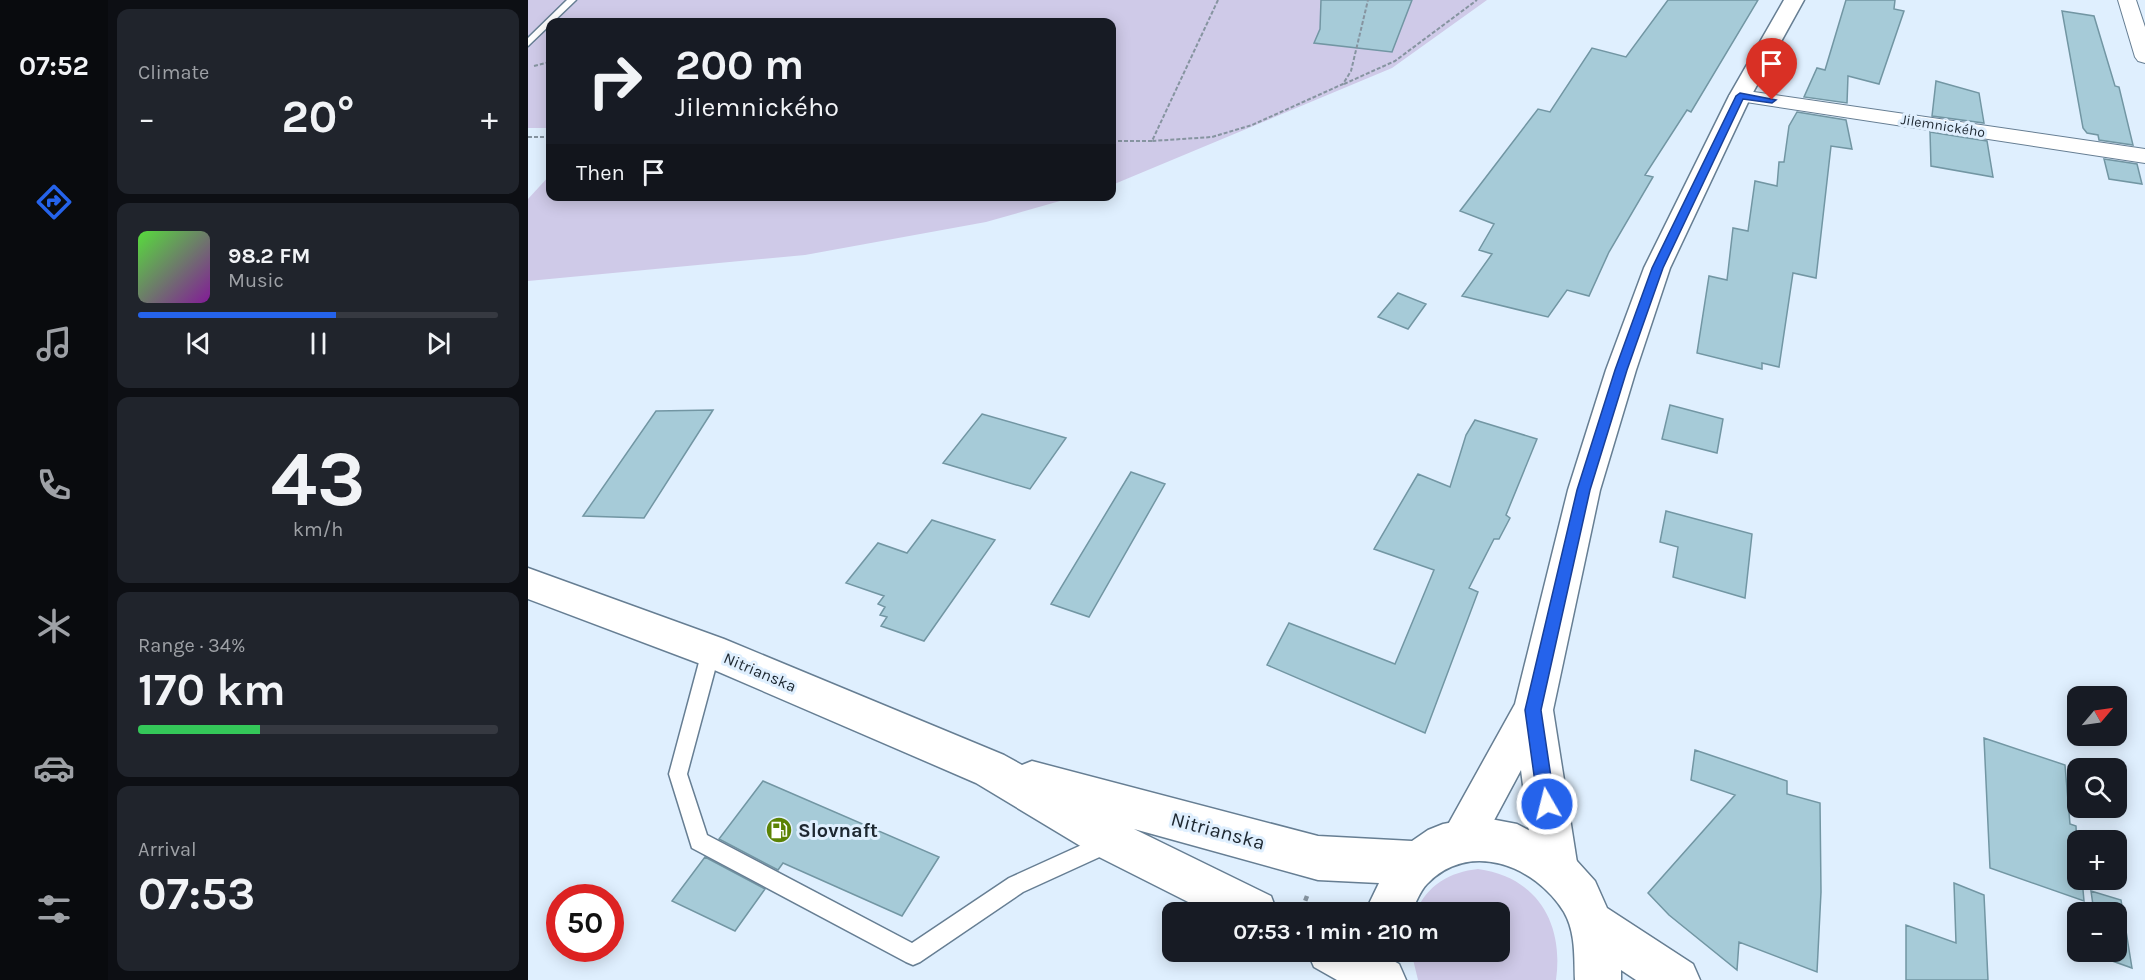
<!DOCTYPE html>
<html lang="en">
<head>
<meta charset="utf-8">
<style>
  :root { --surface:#171b24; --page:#20242c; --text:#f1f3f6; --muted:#9ea1a6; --line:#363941; --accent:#2563eb }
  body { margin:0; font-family:Karla,sans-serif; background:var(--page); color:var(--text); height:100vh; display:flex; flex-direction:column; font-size:22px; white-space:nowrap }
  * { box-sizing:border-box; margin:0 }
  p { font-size:20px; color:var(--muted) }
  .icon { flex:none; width:33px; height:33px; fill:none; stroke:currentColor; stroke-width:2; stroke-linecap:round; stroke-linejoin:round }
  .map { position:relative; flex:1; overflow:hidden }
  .panel { display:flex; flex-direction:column; gap:9px; padding:9px; background:#0d0f14; width:420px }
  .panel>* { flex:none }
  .guide { position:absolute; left:18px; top:18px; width:570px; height:183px; border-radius:12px; box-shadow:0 3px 15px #0003; background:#171b24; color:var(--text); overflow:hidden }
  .needle { width:39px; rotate:61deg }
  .tools { position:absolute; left:1539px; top:686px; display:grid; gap:12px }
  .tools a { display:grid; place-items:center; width:60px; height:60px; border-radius:12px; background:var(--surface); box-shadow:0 3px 15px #0003; font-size:30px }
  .speed { position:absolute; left:18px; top:884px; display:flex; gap:12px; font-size:30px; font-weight:700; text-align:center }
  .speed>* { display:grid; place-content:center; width:78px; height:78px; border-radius:50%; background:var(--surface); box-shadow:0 3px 15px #0003; line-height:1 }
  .speed .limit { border:9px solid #d22; background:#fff; color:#111 }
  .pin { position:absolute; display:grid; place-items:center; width:51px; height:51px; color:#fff; margin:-62px -26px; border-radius:50% 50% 50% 0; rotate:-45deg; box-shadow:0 0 6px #0007 }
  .pin .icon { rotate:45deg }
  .me { position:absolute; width:66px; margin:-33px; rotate:352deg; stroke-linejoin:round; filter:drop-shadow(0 0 4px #0008) }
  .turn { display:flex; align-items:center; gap:21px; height:126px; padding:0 30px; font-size:27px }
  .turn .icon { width:78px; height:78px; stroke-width:2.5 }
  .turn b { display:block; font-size:42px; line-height:51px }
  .then { display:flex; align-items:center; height:57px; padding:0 30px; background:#0003; gap:12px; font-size:22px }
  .big { font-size:45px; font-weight:700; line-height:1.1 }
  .panel .widget { flex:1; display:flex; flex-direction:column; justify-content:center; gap:9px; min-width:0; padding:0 21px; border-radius:12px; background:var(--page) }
  .panel .dial { align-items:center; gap:0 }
  .dial b { font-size:78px; line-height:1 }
  .song { display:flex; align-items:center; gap:18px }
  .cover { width:72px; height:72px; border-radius:9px; background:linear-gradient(135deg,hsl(110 70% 55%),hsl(290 70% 35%)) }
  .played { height:6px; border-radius:3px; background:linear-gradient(90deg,var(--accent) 55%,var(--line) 55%) }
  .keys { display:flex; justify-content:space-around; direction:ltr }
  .heat { display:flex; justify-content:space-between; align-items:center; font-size:33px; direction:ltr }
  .charge { height:9px; border-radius:4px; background:linear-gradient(90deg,#34c759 34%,var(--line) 0) }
  .trip { position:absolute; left:634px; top:902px; width:348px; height:60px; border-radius:12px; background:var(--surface); box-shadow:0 3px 15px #0003; font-weight:700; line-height:60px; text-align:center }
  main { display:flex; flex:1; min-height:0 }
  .tab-bar { display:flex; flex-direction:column; width:108px; justify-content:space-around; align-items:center; background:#090b0e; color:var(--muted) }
  .tab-bar .icon { width:42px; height:42px }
  .tab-bar .current { color:var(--accent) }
  .tab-bar b { font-size:27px; color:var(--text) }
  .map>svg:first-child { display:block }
  .green { fill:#cfcae8 }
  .building { fill:#a6cbd8; stroke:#7296a3; stroke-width:1.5 }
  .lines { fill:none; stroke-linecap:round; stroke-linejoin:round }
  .service-casing { stroke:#667e93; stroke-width:3 }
  .minor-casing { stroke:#667e93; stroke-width:2 }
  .secondary-casing { stroke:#667e93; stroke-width:3 }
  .primary-casing { stroke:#667e93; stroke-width:3 }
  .path-far1 { stroke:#8694a0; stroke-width:2; stroke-dasharray:4 2; stroke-linecap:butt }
  .path { stroke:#8694a0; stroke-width:4.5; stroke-dasharray:8 4; stroke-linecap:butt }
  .service { fill:#fff; fill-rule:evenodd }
  .minor { fill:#fff; fill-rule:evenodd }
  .secondary { fill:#fff; fill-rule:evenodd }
  .primary { fill:#fff; fill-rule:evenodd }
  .route { fill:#2563eb; stroke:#184099; stroke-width:1.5 }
  .labels { text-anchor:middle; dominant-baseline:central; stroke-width:6; stroke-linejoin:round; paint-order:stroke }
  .far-street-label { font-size:14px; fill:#1d2730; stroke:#dfeffe }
  .street-label { font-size:16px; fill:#1d2730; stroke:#dfeffe }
  .near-poi-label { font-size:20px; font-weight:bold; fill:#1d2730; stroke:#dfeffe; text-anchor:start }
  .near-street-label { font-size:20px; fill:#1d2730; stroke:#dfeffe }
</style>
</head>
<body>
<main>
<nav class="tab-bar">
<b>07:52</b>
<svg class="icon current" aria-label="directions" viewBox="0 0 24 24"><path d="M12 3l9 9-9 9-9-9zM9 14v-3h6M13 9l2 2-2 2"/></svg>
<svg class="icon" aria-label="music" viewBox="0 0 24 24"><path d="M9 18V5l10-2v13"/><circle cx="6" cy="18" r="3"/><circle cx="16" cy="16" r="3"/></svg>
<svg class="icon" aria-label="phone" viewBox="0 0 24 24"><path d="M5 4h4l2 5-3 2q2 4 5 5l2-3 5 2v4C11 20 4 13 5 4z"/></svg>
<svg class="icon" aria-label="climate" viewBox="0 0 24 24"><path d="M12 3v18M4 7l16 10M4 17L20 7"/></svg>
<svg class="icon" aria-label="car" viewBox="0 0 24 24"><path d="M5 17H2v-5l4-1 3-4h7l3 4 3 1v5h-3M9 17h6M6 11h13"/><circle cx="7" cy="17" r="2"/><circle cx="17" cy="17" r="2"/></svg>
<svg class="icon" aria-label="filters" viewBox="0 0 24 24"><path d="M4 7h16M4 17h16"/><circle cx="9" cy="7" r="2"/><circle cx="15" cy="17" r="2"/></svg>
</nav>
<section class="panel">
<div class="widget"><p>Climate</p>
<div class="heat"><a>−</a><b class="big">20°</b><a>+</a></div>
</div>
<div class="widget">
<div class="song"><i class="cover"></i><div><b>98.2 FM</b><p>Music</p></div></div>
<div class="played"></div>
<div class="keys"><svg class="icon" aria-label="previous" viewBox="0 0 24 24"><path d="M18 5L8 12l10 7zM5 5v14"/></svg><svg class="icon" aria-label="pause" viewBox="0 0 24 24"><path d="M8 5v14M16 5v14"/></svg><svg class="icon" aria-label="next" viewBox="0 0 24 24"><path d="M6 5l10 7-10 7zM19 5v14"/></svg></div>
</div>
<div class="widget dial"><b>43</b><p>km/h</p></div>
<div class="widget"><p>Range · 34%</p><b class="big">170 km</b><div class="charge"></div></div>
<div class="widget"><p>Arrival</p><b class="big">07:53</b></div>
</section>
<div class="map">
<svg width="1617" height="980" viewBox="0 0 1617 980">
  <rect width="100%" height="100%" fill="#dfeffe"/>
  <path class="green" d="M 0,0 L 959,0 L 864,68 L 584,185 L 584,22 L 22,22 L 22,128 L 0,128 Z
    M 22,175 L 22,196 L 546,197 L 458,222 L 277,255 L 0,281 L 0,199 Z
    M 950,869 C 1009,877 1036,923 1028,980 L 890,980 L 883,951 L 972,951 L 972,912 L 888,912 C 899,885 922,872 950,869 Z"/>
  <path class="building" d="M 793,0 L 884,0 L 864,52 L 786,43 L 792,29 Z
    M 1140,0 L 1230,0 L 1163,112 L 1159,110 L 1117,175 L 1125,177 L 1081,252 L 1061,296 L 1039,290 L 1020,317 L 934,296 L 964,254 L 951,250 L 966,224 L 932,211 L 1010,109 L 1022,112 L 1064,48 L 1098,57 Z
    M 1318,0 L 1367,0 L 1366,9 L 1376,11 L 1351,84 L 1320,76 L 1319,103 L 1276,97 L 1289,68 L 1297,70 Z
    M 1534,11 L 1566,16 L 1587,86 L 1591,87 L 1605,145 L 1571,140 L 1570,135 L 1559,133 L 1555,128 Z
    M 1408,81 L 1451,93 L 1456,123 L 1404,116 Z
    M 1269,112 L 1318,120 L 1324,149 L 1303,146 L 1288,278 L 1265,273 L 1251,367 L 1234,363 L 1234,369 L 1169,353 L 1181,276 L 1199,280 L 1205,228 L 1220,231 L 1227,181 L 1249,186 L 1251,162 L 1256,162 L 1261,126 Z
    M 1402,132 L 1459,141 L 1465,177 L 1403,166 Z
    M 1576,159 L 1609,164 L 1614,184 L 1581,179 Z
    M 870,293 L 898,304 L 880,329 L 850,317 Z
    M 1142,405 L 1195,419 L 1189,453 L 1134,439 Z
    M 185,410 L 116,518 L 55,516 L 128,411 Z
    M 454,414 L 538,438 L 502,489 L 415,463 Z
    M 947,420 L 1009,439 L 978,515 L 982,518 L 971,539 L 966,539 L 941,588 L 950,592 L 897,733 L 739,665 L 761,623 L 867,664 L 906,570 L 846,549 L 890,474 L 922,487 L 938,435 Z
    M 603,472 L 637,484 L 561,617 L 523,604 Z
    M 1138,511 L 1224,534 L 1217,598 L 1145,577 L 1150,547 L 1132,542 Z
    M 404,520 L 467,540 L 396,641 L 353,626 L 359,617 L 352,615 L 357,607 L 350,604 L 356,596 L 318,583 L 350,543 L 379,553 Z
    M 1456,738 L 1537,765 L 1542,824 L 1548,826 L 1550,879 L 1554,879 L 1556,901 L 1462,868 Z
    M 1167,750 L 1259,781 L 1259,794 L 1292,803 L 1293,892 L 1289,972 L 1211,942 L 1209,970 L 1141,915 L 1120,893 L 1207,795 L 1163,780 Z
    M 235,781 L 411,857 L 374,916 L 255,863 L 250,870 L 191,839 Z
    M 177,857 L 237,889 L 207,931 L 144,901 Z
    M 1426,883 L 1456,895 L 1460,980 L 1378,980 L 1378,925 L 1428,943 Z
    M 1563,891 L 1593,900 L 1604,968 L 1570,956 L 1570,951 L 1588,951 L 1588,912 L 1566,912 Z"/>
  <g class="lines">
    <defs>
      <path id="service" d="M 39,0 L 48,0 L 0,46 L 0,38 Z
        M 183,643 L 189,646 L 192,651 L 159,774 L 179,835 L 384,943 L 481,878 L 580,833 L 587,836 L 590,843 L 587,850 L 495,892 L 392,962 L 385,965 L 378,962 L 164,848 L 141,774 L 174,651 L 177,646 Z"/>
      <path id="minor" d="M 1590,0 L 1608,0 L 1617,27 L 1617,63 L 1610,61 L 1607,57 Z
        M 1212,90 L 1617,149 L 1617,163 L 1205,100 L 1201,96 L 1205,92 Z"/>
      <path id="secondary" d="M 1256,0 L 1276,0 L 1223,96 L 1142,268 L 1108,370 L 1072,490 L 1025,710 L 1050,869 L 1043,884 L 1028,891 L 1013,884 L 1006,869 L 993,770 L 948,854 L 933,860 L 918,854 L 912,839 L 987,704 L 1040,490 L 1078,370 L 1116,268 L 1201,96 Z"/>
      <path id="primary" d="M 0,568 L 196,639 L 476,755 L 494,765 L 504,761 L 790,836 L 884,841 L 900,830 L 915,824 L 952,817 L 989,824 L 1039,850 L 1067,881 L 1079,908 L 1165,964 L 1172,980 L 1108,980 L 1093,970 L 1093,980 L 1047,980 C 1046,957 1048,933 1036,912 C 1007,865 941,840 899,884 C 892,891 888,903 883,912 L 837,912 L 851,883 L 790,880 L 606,829 L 743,896 L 749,912 L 680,912 L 569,856 L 448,783 L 170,663 L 0,599 Z
        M 779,951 L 848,951 L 871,964 L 878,980 L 809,980 L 786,967 Z"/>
    </defs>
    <use href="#service" class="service-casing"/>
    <use href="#minor" class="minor-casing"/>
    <use href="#secondary" class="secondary-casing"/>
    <use href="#primary" class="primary-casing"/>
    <path class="path-far1" d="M 690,0 L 624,141 L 684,137 L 724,125 L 815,84 L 823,71 L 840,0
      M 6,66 L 22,62
      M 816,84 L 867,61 L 949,0
      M 0,137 L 22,137
      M 584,141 L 624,141"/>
    <path class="path" d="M 773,912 L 779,896"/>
    <use href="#service" class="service"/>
    <use href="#minor" class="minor"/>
    <use href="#secondary" class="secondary"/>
    <use href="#primary" class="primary"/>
  </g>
  <path class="route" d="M 1212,93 L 1248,100 L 1244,103 L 1215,99 L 1135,268 L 1099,370 L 1062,490 L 1013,710 L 1027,804 L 1025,810 L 1019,812 L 1013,810 L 1010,804 L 997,710 L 1049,490 L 1087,370 L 1124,268 L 1208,96 Z"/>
  <defs>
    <symbol id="fuel-disc" viewBox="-11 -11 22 22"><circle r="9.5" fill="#5c8304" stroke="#dfeffe"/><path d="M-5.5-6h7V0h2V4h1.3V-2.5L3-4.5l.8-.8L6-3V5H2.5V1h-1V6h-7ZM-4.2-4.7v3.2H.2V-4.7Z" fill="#fff"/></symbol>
  </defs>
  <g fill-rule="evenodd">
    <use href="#fuel-disc" x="236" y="815" width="30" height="30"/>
  </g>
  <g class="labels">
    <g class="far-street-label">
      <text transform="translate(1415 126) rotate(9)">Jilemnického</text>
    </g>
    <g class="street-label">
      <text transform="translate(232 672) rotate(23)">Nitrianska</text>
    </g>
    <g class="near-poi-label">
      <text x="270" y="830">Slovnaft</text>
    </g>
    <g class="near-street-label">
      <text transform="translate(690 831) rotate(15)">Nitrianska</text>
    </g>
  </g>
</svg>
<div class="tools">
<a><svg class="needle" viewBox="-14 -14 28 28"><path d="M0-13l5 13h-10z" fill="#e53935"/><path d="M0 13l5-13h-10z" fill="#9ea1a6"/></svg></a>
<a><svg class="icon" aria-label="search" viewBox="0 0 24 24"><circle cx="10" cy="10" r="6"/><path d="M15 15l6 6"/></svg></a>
<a>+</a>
<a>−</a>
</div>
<div class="speed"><div class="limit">50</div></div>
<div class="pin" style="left:1244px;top:100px;background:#d93025"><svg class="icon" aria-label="arrive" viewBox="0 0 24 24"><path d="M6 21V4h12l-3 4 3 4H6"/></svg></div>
<svg class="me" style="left:1019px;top:804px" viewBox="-20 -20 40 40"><circle r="17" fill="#2563eb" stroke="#fff" stroke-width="3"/><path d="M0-11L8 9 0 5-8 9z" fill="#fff"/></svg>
<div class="trip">07:53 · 1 min · 210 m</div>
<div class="guide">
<div class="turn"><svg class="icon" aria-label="right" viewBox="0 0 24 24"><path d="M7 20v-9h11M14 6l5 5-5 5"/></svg><div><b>200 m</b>Jilemnického</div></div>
<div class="then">Then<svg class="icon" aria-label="arrive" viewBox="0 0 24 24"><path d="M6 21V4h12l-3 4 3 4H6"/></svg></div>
</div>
</div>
</main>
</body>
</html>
